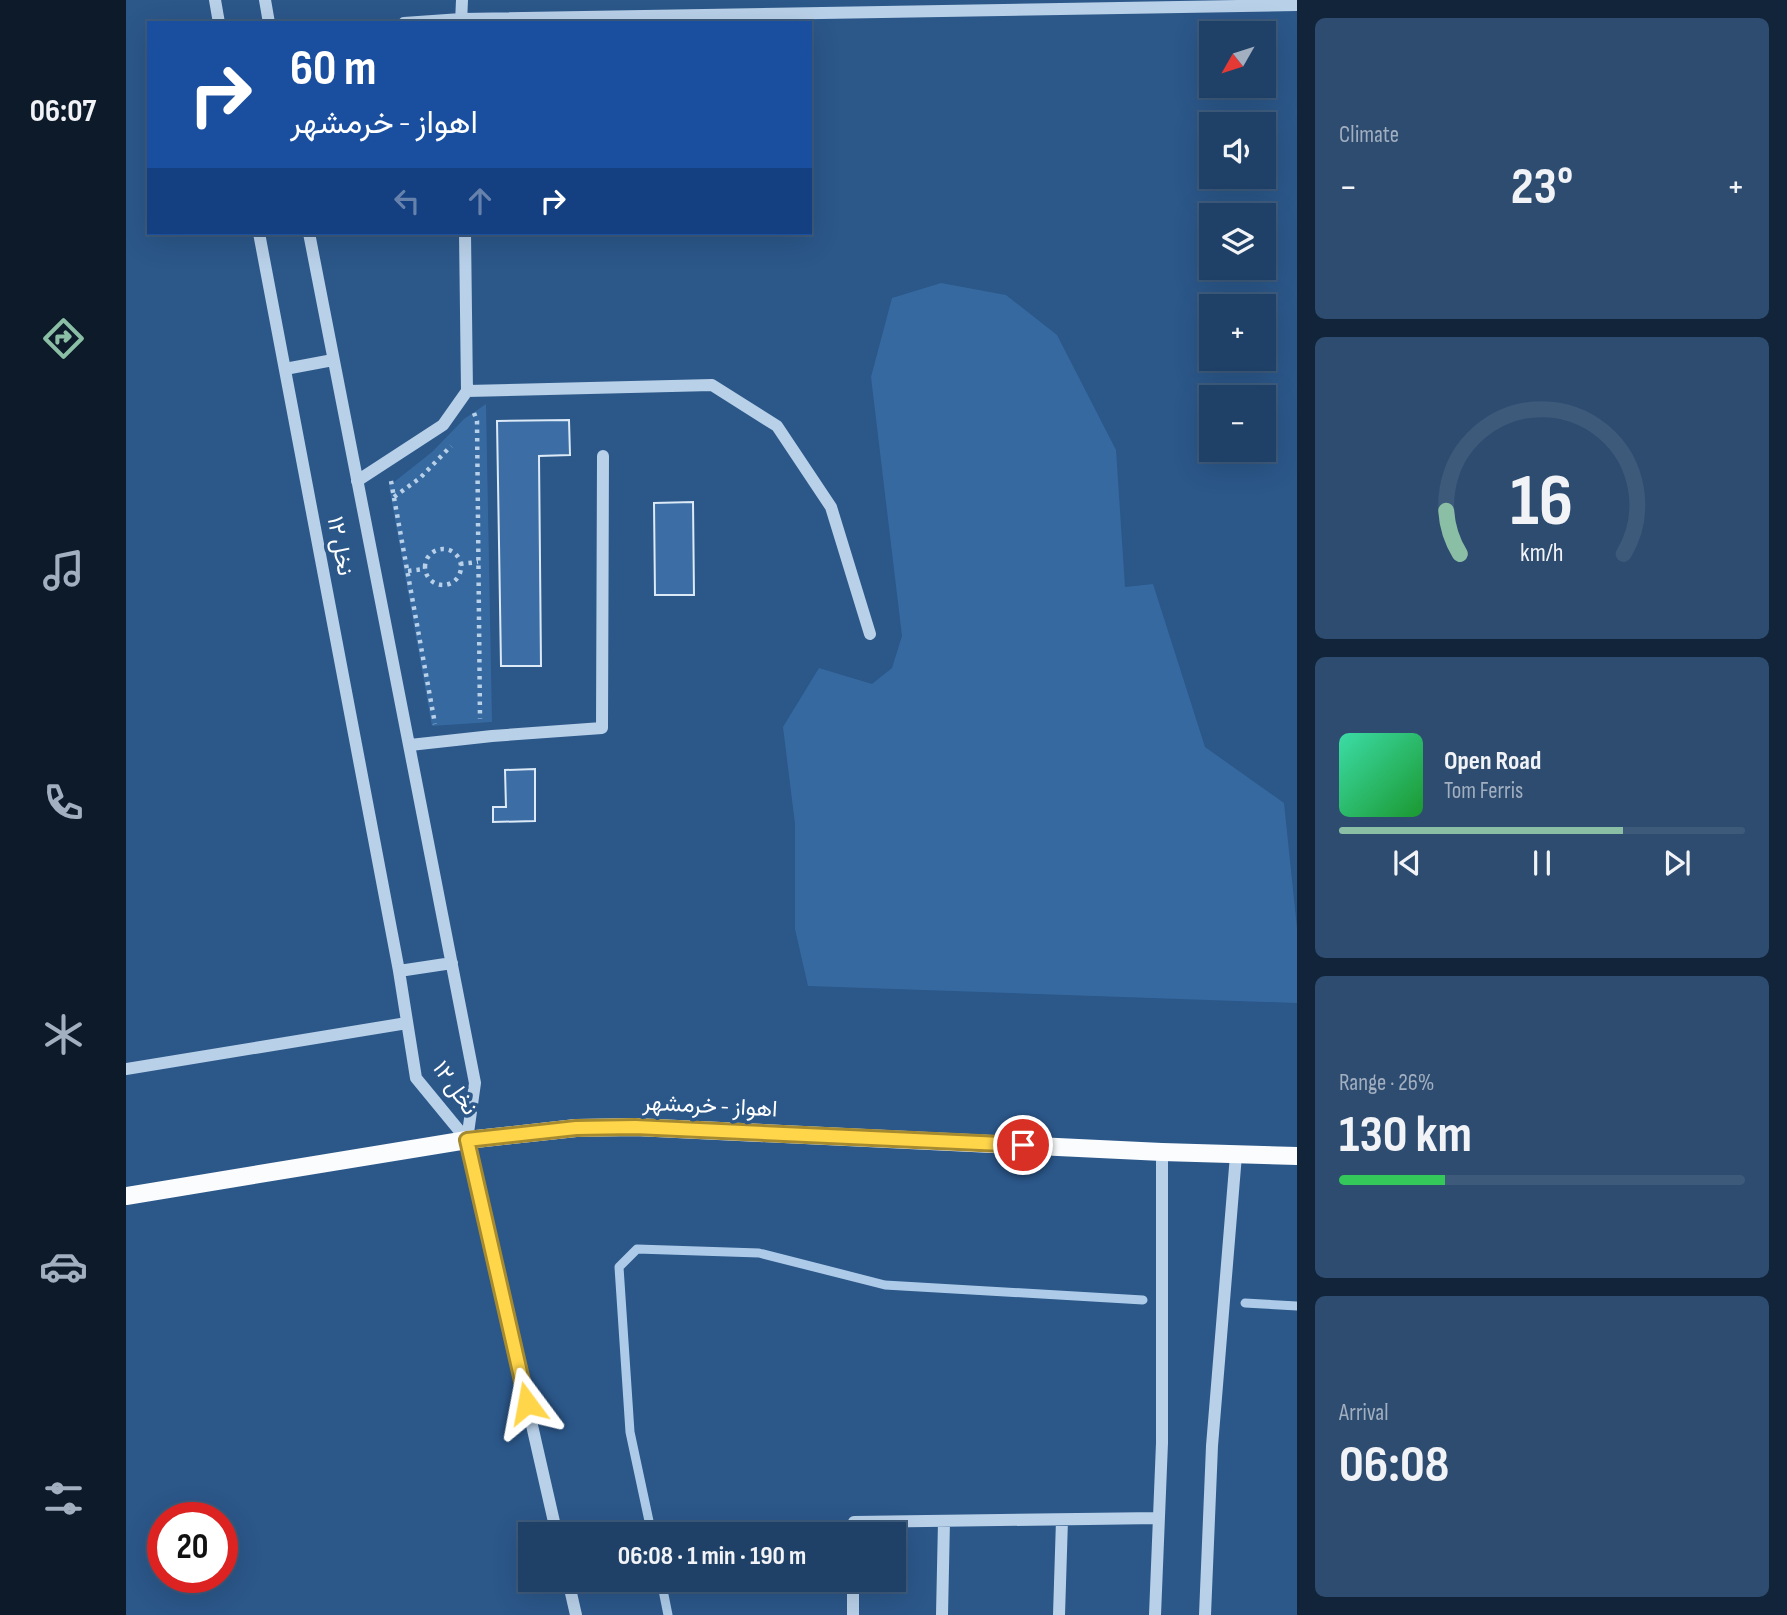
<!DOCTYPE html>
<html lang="en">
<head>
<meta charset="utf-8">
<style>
  :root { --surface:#204167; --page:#2d4c70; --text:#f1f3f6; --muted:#a2afc0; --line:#3d5a7b; --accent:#8abfa5 }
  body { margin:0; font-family:"Sofia Sans Condensed",Vazirmatn,sans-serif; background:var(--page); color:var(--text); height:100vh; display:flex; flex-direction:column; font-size:26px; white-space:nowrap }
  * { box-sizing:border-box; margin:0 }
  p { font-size:23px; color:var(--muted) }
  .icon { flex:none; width:38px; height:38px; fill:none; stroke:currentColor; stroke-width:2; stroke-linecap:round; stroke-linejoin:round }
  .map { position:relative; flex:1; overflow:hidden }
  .drawer { display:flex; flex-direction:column; gap:18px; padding:18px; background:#122439; width:490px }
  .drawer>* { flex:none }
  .top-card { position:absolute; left:21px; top:21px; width:665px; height:214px; border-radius:0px; box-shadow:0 7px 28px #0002,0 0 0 2px var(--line); background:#1a4fa0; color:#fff; overflow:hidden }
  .needle { width:46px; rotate:231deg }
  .buttons { position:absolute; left:1073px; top:21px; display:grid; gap:14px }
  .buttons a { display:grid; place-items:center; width:77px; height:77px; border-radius:0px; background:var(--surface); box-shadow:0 7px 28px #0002,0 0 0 2px var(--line); font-size:35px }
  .speed { position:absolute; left:21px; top:1502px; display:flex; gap:14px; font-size:35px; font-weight:700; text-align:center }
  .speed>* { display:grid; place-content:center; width:91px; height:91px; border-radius:50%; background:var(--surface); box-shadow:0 7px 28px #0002,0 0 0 2px var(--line); line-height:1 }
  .speed .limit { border:10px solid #d22; background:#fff; color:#111 }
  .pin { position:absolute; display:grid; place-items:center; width:60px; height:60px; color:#fff; margin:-30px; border:4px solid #fff; border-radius:50%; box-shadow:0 2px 7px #0007 }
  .me { position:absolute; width:77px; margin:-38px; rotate:347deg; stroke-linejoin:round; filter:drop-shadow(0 0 5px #0008) }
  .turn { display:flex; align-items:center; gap:24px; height:147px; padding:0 28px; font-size:32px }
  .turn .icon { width:91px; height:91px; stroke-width:2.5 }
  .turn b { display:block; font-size:49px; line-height:60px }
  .lanes { display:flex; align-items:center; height:66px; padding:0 28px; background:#0003; justify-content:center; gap:35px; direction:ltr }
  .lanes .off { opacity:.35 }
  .big { font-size:52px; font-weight:700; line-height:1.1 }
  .drawer .tile { flex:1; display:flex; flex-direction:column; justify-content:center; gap:10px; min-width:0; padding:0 24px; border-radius:10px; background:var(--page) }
  .drawer .dial { align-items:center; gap:0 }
  .dial svg { height:182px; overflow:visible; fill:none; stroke:var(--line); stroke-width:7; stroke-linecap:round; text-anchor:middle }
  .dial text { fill:var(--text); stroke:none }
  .song { display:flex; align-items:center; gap:21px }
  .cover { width:84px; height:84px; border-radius:10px; background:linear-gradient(135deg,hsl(160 70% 55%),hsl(130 70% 35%)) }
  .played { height:7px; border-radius:4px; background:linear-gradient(90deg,var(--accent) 70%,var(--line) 70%) }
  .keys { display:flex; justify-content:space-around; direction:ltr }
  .heat { display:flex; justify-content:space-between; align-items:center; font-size:38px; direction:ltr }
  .charge { height:10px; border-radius:5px; background:linear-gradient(90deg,#34c759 26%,var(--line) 0) }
  .trip { position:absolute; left:392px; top:1522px; width:388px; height:70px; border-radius:0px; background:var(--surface); box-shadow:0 7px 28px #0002,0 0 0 2px var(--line); font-weight:700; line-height:70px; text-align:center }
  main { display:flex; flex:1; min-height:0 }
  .dock { display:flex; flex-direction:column; width:126px; justify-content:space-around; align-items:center; background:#0d1a29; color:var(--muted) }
  .dock .icon { width:49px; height:49px }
  .dock .current { color:var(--accent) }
  .dock b { font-size:32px; color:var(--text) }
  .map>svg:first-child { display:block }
  .green { fill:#3669a0 }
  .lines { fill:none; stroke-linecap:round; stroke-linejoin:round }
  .stream { stroke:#adcbe8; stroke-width:9 }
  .building { fill:#3c6ea5; stroke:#dce9f7; stroke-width:2 }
  .path { stroke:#b8d0e8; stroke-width:4.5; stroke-dasharray:3.5 5; stroke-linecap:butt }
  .minor { stroke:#b8d0e8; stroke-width:12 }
  .major { stroke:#fafcfe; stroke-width:18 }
  .route-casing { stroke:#a68a30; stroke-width:18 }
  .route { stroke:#ffd54a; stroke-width:12 }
  .labels { text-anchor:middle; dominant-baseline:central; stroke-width:7; stroke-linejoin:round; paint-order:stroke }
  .street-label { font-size:23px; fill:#fff; stroke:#2b5789 }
</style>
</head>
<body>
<main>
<nav class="dock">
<b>06:07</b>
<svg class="icon current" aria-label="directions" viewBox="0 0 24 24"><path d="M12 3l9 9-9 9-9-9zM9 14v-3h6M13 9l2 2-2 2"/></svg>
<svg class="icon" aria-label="music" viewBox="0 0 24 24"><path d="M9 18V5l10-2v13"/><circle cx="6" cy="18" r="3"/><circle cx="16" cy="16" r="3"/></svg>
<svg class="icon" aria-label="phone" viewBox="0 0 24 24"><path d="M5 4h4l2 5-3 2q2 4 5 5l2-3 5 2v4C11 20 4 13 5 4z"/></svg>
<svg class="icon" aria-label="climate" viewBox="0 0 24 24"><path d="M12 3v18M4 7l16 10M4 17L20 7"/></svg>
<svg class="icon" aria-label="car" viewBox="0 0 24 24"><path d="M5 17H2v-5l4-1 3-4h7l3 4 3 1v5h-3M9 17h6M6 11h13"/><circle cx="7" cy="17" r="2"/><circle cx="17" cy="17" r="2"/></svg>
<svg class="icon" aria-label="filters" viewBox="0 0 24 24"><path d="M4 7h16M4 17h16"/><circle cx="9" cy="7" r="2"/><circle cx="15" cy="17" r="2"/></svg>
</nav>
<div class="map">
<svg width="1171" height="1615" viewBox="0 0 1171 1615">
  <rect width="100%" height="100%" fill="#2b5789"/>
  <path class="green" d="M 815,283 L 880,295 L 931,335 L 990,450 L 999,587 L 1027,584 L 1079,747 L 1158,803 L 1171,928 L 1171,1003 L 682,986 L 669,929 L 669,824 L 657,727 L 693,668 L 746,684 L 766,668 L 776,636 L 745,377 L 766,298 Z
    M 360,404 L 366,722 L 306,726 L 263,486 L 306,452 L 338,419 Z"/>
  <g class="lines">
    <path class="stream" d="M 1119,1303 L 1171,1306
      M 526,1535 L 504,1432 L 493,1267 L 511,1249 L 633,1253 L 759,1285 L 1017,1300
      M 535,1580 L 542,1615"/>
  </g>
  <path class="building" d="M 443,420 L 444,455 L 413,456 L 415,666 L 375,666 L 371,421 Z
    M 567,502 L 568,595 L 529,595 L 528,503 Z
    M 409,769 L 409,821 L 367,822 L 367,807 L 380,807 L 379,770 Z"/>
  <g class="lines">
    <path class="path" d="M 348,413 L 351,421 L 354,719
      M 265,481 L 309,724
      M 268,497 L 294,478 L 325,446
      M299 567a18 18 0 1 1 36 0a18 18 0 1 1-36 0Z
      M 334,564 L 352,562
      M 282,571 L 299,569"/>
    <path class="minor" d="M 89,0 L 93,23
      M 139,0 L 143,23
      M 278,23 L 335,19 L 1171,5
      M 335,23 L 336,0
      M 133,233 L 273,971 L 290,1078 L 341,1140
      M 183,233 L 349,1083 L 341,1140 L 431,1535
      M 159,369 L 207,360
      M 341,391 L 586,385 L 651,426 L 705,507 L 744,634
      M 231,481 L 317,425 L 341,391 L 339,233
      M 284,745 L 366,736 L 476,728 L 477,456
      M 273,971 L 326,963
      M 0,1069 L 281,1023
      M 728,1535 L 728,1522 L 1033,1518
      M 442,1580 L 450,1615
      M 727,1615 L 727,1580
      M 816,1615 L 818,1521
      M 933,1615 L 936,1520
      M 1029,1615 L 1036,1443 L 1036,1152
      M 1079,1615 L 1086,1446 L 1110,1155"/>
    <path class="major" d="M 0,1196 L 341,1140 L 450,1128 L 509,1127 L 1036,1152 L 1171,1156"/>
  </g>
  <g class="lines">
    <defs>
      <path id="route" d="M 401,1403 L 341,1140 L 450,1128 L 509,1127 L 897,1145"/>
    </defs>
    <use href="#route" class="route-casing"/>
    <use href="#route" class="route"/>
  </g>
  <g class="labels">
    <g class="street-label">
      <text transform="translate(214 546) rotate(79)">نخل ۱۲</text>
      <text transform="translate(329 1088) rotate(55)">نخل ۱۲</text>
      <text transform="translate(584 1106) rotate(3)">اهواز - خرمشهر</text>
    </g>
  </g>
</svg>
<div class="buttons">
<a><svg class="needle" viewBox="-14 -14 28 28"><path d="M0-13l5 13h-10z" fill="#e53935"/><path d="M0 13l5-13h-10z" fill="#a2afc0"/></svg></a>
<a><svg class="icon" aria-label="sound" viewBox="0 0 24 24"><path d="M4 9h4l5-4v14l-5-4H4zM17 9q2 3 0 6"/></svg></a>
<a><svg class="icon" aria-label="layers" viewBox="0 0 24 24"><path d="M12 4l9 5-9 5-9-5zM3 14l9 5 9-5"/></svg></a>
<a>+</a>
<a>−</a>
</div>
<div class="speed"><div class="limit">20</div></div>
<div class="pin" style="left:897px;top:1145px;background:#d93025"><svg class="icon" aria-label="arrive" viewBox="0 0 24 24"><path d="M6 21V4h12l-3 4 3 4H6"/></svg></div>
<svg class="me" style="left:401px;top:1403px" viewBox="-20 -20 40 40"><path d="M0-17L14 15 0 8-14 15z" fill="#ffd54a" stroke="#fff" stroke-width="4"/></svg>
<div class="trip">06:08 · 1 min · 190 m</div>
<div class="top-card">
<div class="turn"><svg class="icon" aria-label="right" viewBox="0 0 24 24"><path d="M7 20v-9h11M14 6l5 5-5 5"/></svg><div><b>60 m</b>اهواز - خرمشهر</div></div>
<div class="lanes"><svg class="icon off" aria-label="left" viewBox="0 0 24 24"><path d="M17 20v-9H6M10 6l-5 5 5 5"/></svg><svg class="icon off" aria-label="ahead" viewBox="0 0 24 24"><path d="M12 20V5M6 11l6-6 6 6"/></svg><svg class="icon" aria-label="right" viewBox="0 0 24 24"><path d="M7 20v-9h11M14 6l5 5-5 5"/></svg></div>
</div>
</div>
<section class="drawer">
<div class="tile"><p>Climate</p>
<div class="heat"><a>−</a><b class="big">23°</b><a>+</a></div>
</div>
<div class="tile dial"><svg viewBox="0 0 100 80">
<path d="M14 69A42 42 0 1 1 86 69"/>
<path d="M14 69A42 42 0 0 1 8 50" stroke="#8abfa5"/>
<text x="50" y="56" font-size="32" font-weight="700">16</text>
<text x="50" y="72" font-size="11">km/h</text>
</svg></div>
<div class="tile">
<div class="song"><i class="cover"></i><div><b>Open Road</b><p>Tom Ferris</p></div></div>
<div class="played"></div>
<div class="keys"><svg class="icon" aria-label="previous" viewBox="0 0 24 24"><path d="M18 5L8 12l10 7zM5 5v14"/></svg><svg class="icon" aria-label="pause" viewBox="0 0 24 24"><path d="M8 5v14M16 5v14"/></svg><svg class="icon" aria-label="next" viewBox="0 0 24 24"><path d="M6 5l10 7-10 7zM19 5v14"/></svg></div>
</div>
<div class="tile"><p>Range · 26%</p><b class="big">130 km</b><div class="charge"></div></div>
<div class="tile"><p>Arrival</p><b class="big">06:08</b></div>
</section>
</main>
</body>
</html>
